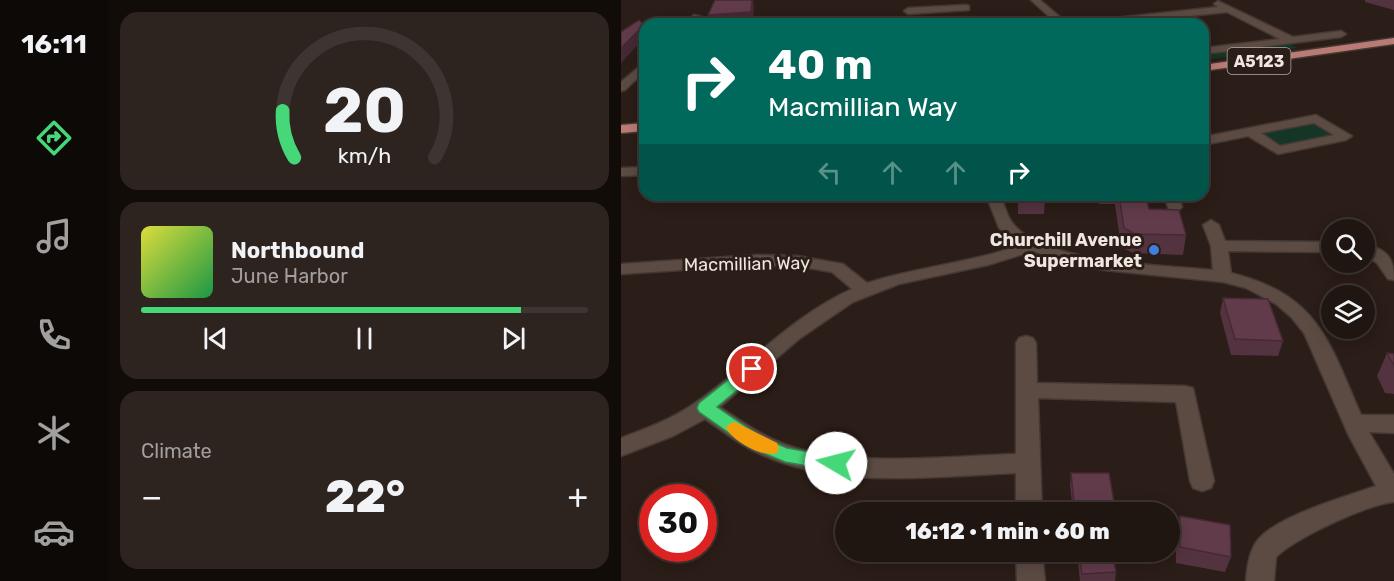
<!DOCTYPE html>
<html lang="en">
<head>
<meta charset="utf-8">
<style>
  :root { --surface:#201611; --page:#2d231f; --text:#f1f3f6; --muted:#a29f9f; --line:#3d3531; --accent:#46d779 }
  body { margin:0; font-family:Rubik,sans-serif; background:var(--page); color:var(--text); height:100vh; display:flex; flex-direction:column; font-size:22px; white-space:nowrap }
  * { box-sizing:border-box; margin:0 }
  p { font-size:20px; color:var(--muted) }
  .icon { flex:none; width:33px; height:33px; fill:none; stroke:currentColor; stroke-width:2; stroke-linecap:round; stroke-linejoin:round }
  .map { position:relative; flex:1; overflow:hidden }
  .panel { display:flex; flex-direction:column; gap:12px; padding:12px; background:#120c09; width:513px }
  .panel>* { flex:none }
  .guide { position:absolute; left:18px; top:18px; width:570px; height:183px; border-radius:18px; box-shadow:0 3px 15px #0003,0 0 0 2px var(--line); background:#00695c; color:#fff; overflow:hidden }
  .fabs { position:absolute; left:700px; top:219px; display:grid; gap:12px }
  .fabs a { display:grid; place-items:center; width:54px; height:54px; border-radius:50%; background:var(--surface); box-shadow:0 3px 15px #0003,0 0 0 2px var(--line); font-size:30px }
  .speed { position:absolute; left:18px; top:484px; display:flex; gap:12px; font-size:30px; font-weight:700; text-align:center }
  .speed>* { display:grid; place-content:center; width:78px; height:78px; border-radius:50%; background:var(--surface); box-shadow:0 3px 15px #0003,0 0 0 2px var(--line); line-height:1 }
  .speed .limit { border:9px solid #d22; background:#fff; color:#111 }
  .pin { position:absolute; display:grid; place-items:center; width:51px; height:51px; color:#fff; margin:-26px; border:3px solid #fff; border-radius:50%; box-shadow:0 2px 6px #0007 }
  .me { position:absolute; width:66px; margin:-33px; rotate:278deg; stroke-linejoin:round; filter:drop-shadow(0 0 4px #0008) }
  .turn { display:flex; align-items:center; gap:21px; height:126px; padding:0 30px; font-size:27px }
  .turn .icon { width:78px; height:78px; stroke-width:2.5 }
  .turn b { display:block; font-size:42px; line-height:51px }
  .lanes { display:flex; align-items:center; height:57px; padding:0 30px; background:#0003; justify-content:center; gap:30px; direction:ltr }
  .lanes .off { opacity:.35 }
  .big { font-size:45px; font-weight:800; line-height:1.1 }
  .panel .tile { flex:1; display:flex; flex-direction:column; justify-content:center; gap:9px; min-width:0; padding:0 21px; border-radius:18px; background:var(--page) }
  .panel .dial { align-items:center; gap:0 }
  .dial svg { height:156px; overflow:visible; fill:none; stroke:var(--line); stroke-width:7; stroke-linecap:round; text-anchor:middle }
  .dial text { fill:var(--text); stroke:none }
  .song { display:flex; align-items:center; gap:18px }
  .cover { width:72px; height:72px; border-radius:9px; background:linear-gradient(135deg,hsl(60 70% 55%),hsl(140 70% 35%)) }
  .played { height:6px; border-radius:3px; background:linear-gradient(90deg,var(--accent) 85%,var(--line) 85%) }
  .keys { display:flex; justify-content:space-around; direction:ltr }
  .heat { display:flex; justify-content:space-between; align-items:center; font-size:33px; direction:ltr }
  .trip { position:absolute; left:214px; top:502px; width:345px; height:60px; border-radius:30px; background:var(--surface); box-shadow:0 3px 15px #0003,0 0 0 2px var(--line); font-weight:800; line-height:60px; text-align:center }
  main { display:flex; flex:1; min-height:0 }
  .tabs { display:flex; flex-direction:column; width:108px; justify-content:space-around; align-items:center; background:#0d0907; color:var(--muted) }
  .tabs .icon { width:42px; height:42px }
  .tabs .selected { color:var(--accent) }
  .tabs b { font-size:27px; color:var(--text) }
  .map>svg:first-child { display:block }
  .green { fill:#143626 }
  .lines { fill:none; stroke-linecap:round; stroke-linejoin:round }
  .minor-casing { stroke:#443834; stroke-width:3 }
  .major-casing { stroke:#443834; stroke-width:3 }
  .minor { fill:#5b4b43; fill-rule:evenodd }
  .major { fill:#ba7b74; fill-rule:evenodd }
  .wall { fill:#543340 }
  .shaded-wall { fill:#452934 }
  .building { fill:#623b4a; stroke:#452934; stroke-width:1.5 }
  .route { fill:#46d779; stroke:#2e8c4f; stroke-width:1.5 }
  .slow { fill:#f59e0b }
  .shop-dot { fill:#3f7fe0; stroke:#2b1d17; stroke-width:2 }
  .labels { text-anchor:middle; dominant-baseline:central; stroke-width:6; stroke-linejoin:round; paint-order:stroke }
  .shield { fill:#2b1d17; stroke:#b5aaa4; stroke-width:1.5 }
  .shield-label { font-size:16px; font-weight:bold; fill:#f0e6e1 }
  .poi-label { font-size:18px; font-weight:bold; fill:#f0e6e1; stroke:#2b1d17; text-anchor:end }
  .street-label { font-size:18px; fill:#f0e6e1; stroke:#2b1d17 }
</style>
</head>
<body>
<main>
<nav class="tabs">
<b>16:11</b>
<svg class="icon selected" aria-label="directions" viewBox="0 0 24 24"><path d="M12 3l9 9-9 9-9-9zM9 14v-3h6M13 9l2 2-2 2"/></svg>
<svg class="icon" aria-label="music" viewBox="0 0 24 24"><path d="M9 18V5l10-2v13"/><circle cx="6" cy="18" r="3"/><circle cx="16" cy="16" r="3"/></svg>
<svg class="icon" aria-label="phone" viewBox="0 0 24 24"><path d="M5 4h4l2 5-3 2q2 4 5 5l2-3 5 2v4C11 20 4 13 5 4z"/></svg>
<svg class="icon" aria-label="climate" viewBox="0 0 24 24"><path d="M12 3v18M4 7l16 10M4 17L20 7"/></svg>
<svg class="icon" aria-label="car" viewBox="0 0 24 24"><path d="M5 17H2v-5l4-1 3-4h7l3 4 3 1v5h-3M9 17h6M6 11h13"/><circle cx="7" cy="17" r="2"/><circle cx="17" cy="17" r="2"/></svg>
</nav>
<section class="panel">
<div class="tile dial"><svg viewBox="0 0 100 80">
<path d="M14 69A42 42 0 1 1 86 69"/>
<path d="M14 69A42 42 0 0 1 8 45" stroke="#46d779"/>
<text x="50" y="56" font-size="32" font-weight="700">20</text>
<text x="50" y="72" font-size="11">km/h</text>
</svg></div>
<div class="tile">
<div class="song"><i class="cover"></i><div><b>Northbound</b><p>June Harbor</p></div></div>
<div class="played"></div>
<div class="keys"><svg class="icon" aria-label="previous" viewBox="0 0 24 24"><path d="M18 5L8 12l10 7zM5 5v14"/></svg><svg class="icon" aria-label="pause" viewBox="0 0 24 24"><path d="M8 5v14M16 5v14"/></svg><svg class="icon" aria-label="next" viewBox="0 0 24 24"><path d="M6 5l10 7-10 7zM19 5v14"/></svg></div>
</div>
<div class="tile"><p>Climate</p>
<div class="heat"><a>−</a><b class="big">22°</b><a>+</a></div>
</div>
</section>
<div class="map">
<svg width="773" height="581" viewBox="0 0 773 581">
  <rect width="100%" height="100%" fill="#2b1d17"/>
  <path class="green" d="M 665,42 L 676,48 L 582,60 L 582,52 Z
    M 687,123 L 698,124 L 713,135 L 662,146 L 652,143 L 643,136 L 645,132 Z"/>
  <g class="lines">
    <defs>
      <path id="minor" d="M 410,0 L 419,0 L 440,18 L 460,24 L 434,22 Z
        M 597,1 L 672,37 L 720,31 L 725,34 L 720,37 L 582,54 L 582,48 L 659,39 L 606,12 L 492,24 L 461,24 L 466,21 L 597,7 L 593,4 Z
        M 345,5 L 348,6 L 348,10 L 287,14 L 283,11 L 287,8 Z
        M 73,15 L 81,17 L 74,24 L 63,24 Z
        M 24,62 L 24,71 L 4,90 L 0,91 L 0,82 Z
        M 695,115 L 731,136 L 725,140 L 657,154 L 627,136 L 582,145 L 582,137 ZM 693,123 L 713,135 L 659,146 L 640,133 Z
        M 24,167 L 24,175 L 0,176 L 0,168 Z
        M 365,195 L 379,195 C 383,203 385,213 390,221 C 418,264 544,265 592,270 L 590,246 L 582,225 L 590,220 L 598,225 L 604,241 L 711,242 L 711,252 L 607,251 L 610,273 C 697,295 707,339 740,415 L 773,415 L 773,433 L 748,432 L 773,474 L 773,502 C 747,504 674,538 655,557 L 653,581 L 625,581 C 626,567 628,552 636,541 C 655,516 724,497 755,486 L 727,434 L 683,333 L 670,317 L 655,304 L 625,288 L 602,282 L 483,270 L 437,261 L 412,251 L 367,265 L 278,284 L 232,302 L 178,339 L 99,407 C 120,421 140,435 163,444 C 224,468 329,456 395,454 L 395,343 L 398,338 L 405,336 L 412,338 L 415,343 L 416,383 L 564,386 L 572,388 L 593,481 L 590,488 L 581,491 L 572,488 L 569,481 L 555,402 L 417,398 L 421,513 L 395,513 L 395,473 C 315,476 223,489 146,457 C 123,448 104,433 84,419 L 52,436 L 0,456 L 0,438 C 24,429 49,420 71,405 C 126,368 170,316 231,289 L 211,272 L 176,266 L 136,265 L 0,274 L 0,264 L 136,255 L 176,256 L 222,264 L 246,283 C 296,267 350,263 399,245 L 378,228 Z
        M 543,195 L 557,195 L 561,207 L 558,210 L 548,210 Z
        M 744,244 C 767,250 773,258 773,280 L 767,279 L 756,263 L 744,256 Z
        M 395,552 L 421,552 L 424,581 L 396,581 Z"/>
      <path id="major" d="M 773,38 L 773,44 L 582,71 L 582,65 Z
        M 24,123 L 24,131 L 0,133 L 0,125 Z"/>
    </defs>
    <use href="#minor" class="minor-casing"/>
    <use href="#major" class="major-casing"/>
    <use href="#minor" class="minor"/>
    <use href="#major" class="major"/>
  </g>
  <path class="wall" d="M 744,0 L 773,0 L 773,10 L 744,2 Z
    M 397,195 L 424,195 L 423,214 L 397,214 Z
    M 477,195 L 524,195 L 528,209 L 565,235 L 562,255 L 512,253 L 500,247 L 494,204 L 478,204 Z
    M 602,298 L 662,341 L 657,356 L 610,355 L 599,313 Z
    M 766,353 L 773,354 L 773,394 L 764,393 L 756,376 Z
    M 450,473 L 495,513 L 452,513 L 449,485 Z
    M 559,516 L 610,557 L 604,572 L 555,563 L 555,532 Z
    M 456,552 L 491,552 L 495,572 L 494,581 L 459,581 Z"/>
  <path class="shaded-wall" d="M 132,0 L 133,7 L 132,22 L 90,24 L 87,15 Z
    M 23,25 L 24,30 L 24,37 L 0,63 L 0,48 Z"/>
  <path class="building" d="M 94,0 L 131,0 L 130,12 L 87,15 Z
    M 18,20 L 23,25 L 0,48 L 0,32 Z
    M 498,195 L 524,195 L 528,209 L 558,210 L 565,235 L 514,234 L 503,228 Z
    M 602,298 L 647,299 L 662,341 L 614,339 Z
    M 766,353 L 773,354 L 773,366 Z
    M 450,473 L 488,473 L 495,513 L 454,513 Z
    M 559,516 L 609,525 L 610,557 L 559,547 Z
    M 458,552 L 491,552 L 495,572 L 461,574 Z"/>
  <path class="route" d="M 131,363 L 137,365 L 139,369 L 137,373 L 96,407 L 140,437 L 166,448 L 221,458 L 224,463 L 221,468 L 215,471 L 164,462 L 128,447 L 78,412 L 76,408 L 78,403 L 126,365 Z"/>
  <path class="slow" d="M 114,422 L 156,443 L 158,448 L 156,453 C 141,458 112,441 105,428 L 108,424 Z"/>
  <circle class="shop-dot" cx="533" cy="250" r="6"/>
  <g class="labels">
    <rect class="shield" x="606.5" y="48" width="63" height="26" rx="4.5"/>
    <g class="shield-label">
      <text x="638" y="61">A5123</text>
    </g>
    <g class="poi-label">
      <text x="521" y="240">Churchill Avenue<tspan x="521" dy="21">Supermarket</tspan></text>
    </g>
    <g class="street-label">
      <text transform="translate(126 264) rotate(-1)">Macmillian Way</text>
    </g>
  </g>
</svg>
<div class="fabs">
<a><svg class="icon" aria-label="search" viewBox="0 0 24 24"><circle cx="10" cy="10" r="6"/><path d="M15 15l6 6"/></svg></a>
<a><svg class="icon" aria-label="layers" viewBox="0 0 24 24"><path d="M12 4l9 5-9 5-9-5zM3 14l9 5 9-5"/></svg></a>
</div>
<div class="speed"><div class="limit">30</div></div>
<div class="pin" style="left:131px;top:369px;background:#d93025"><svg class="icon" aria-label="arrive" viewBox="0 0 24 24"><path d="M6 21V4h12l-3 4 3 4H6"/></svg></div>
<svg class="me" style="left:215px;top:463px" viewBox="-20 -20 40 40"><circle r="19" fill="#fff"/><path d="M0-13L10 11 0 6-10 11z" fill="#46d779"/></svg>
<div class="trip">16:12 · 1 min · 60 m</div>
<div class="guide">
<div class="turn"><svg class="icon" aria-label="right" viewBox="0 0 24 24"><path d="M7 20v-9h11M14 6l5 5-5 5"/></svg><div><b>40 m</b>Macmillian Way</div></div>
<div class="lanes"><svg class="icon off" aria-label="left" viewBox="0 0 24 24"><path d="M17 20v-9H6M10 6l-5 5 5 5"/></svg><svg class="icon off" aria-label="ahead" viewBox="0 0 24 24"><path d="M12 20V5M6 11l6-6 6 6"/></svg><svg class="icon off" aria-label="ahead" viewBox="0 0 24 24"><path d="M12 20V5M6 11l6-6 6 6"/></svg><svg class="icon" aria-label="right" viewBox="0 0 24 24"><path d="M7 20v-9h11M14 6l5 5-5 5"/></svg></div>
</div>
</div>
</main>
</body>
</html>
